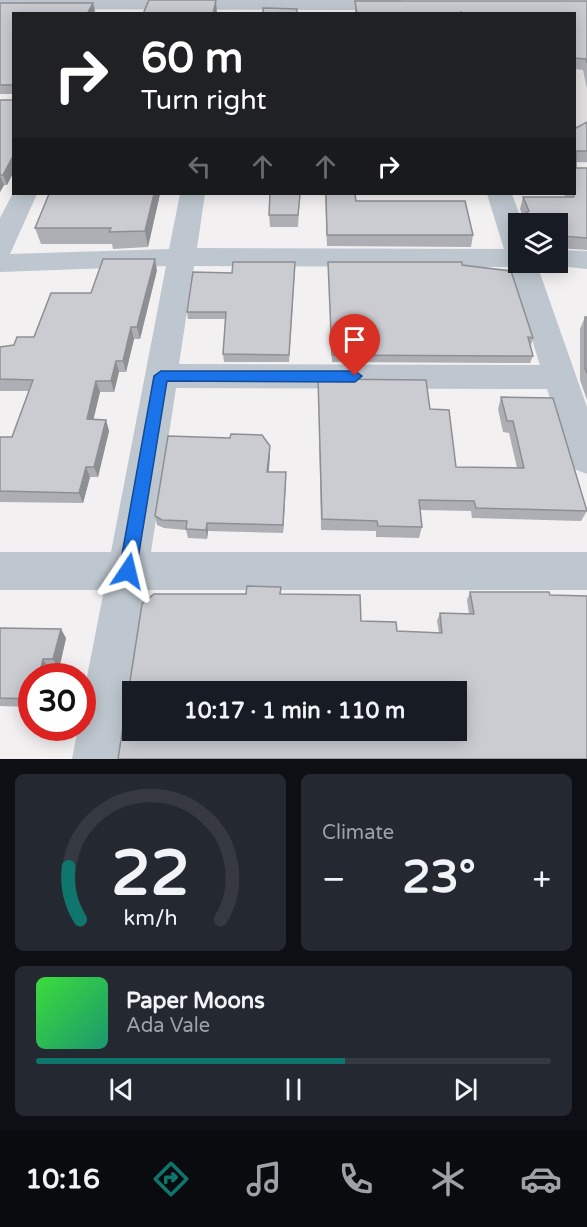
<!DOCTYPE html>
<html lang="en">
<head>
<meta charset="utf-8">
<style>
  :root { --surface:#171b24; --page:#242831; --text:#f1f3f6; --muted:#9ea1a6; --line:#363941; --accent:#0f766e }
  body { margin:0; font-family:"Varela Round",sans-serif; background:var(--page); color:var(--text); height:100vh; display:flex; flex-direction:column; font-size:22px; white-space:nowrap }
  * { box-sizing:border-box; margin:0 }
  p { font-size:20px; color:var(--muted) }
  .icon { flex:none; width:33px; height:33px; fill:none; stroke:currentColor; stroke-width:2; stroke-linecap:round; stroke-linejoin:round }
  .map { position:relative; height:759px; overflow:hidden }
  .sheet { display:flex; flex-direction:column; gap:15px; padding:15px; background:#0d0f14; flex:1 }
  .sheet>* { flex:none }
  .guide { position:absolute; left:12px; top:12px; width:564px; height:183px; border-radius:0px; box-shadow:0 3px 15px #0003; background:#202124; color:#fff; overflow:hidden }
  .tools { position:absolute; left:508px; top:213px; display:grid; gap:12px }
  .tools a { display:grid; place-items:center; width:60px; height:60px; border-radius:0px; background:var(--surface); box-shadow:0 3px 15px #0003; font-size:30px }
  .speed { position:absolute; left:18px; top:663px; display:flex; gap:12px; font-size:30px; font-weight:700; text-align:center }
  .speed>* { display:grid; place-content:center; width:78px; height:78px; border-radius:50%; background:var(--surface); box-shadow:0 3px 15px #0003; line-height:1 }
  .speed .limit { border:9px solid #d22; background:#fff; color:#111 }
  .pin { position:absolute; display:grid; place-items:center; width:51px; height:51px; color:#fff; margin:-62px -26px; border-radius:50% 50% 50% 0; rotate:-45deg; box-shadow:0 0 6px #0007 }
  .pin .icon { rotate:45deg }
  .me { position:absolute; width:66px; margin:-33px; rotate:10deg; stroke-linejoin:round; filter:drop-shadow(0 0 4px #0008) }
  .turn { display:flex; align-items:center; gap:21px; height:126px; padding:0 30px; font-size:27px }
  .turn .icon { width:78px; height:78px; stroke-width:2.5 }
  .turn b { display:block; font-size:42px; line-height:51px }
  .lanes { display:flex; align-items:center; height:57px; padding:0 30px; background:#0003; justify-content:center; gap:30px; direction:ltr }
  .lanes .off { opacity:.35 }
  .big { font-size:45px; font-weight:700; line-height:1.1 }
  .sheet .card { flex:1; display:flex; flex-direction:column; justify-content:center; gap:9px; min-width:0; padding:0 21px; border-radius:9px; background:var(--page) }
  .sheet .dial { align-items:center; gap:0 }
  .dial svg { height:156px; overflow:visible; fill:none; stroke:var(--line); stroke-width:7; stroke-linecap:round; text-anchor:middle }
  .dial text { fill:var(--text); stroke:none }
  .song { display:flex; align-items:center; gap:18px }
  .cover { width:72px; height:72px; border-radius:9px; background:linear-gradient(135deg,hsl(120 70% 55%),hsl(160 70% 35%)) }
  .played { height:6px; border-radius:3px; background:linear-gradient(90deg,var(--accent) 60%,var(--line) 60%) }
  .keys { display:flex; justify-content:space-around; direction:ltr }
  .heat { display:flex; justify-content:space-between; align-items:center; font-size:33px; direction:ltr }
  .sheet .tiles { flex:1; display:grid; gap:15px; grid-template-columns:1fr 1fr }
  .card:last-child { grid-column:span 2 }
  .trip { position:absolute; left:122px; top:681px; width:345px; height:60px; border-radius:0px; background:var(--surface); box-shadow:0 3px 15px #0003; font-weight:700; line-height:60px; text-align:center }
  .tab-bar { display:flex; height:96px; justify-content:space-around; align-items:center; background:#090b0e; color:var(--muted) }
  .tab-bar .icon { width:42px; height:42px }
  .tab-bar .active { color:var(--accent) }
  .tab-bar b { font-size:27px; color:var(--text) }
  .map>svg:first-child { display:block }
  .education { fill:#e3e1e2 }
  .lines { fill:none; stroke-linecap:round; stroke-linejoin:round }
  .minor { fill:#bec7cf; fill-rule:evenodd }
  .wall { fill:#aeafb5 }
  .shaded-wall { fill:#8d8f93 }
  .building { fill:#caccd2; stroke:#8d8f93; stroke-width:1.5; fill-rule:evenodd }
  .route { fill:#1a73e8; stroke:#114b97; stroke-width:1.5 }
</style>
</head>
<body>
<div class="map">
<svg width="587" height="759" viewBox="0 0 587 759">
  <rect width="100%" height="100%" fill="#f2f0f0"/>
  <path class="education" d="M 575,29 L 587,29 L 587,163 L 575,163 Z"/>
  <g class="lines">
    <path class="minor" d="M 0,0 L 401,0 L 409,5 L 400,10 L 0,9 Z
      M 14,191 L 14,194 L 37,194 L 10,254 L 169,249 L 180,194 L 205,194 L 197,248 L 504,249 L 487,194 L 512,194 L 523,224 L 519,224 L 519,262 L 536,262 L 587,407 L 587,474 L 574,469 L 569,459 L 547,389 L 176,388 L 151,552 L 587,552 L 587,590 L 146,590 L 120,759 L 72,759 L 78,728 L 82,728 L 82,702 L 104,590 L 0,590 L 0,552 L 111,552 L 166,266 L 0,272 L 0,218 ZM 194,266 L 509,267 L 540,365 L 179,364 Z
      M 558,250 L 587,251 L 587,269 L 548,265 L 546,262 L 558,262 Z"/>
  </g>
  <path class="wall" d="M 355,1 L 587,1 L 587,89 L 583,70 L 574,69 L 574,14 L 355,14 Z
    M 0,3 L 95,11 L 14,14 L 14,171 L 7,185 L 4,185 L 0,192 L 0,100 L 13,100 L 13,94 L 0,94 Z
    M 587,122 L 587,162 L 576,162 L 576,168 L 587,168 L 587,250 L 558,248 L 558,224 L 523,224 L 524,220 L 520,209 L 523,197 L 565,197 L 564,194 L 574,194 L 574,129 Z
    M 160,194 L 148,247 L 113,249 L 112,244 L 41,244 L 35,228 Z
    M 300,194 L 298,227 L 270,227 L 269,215 Z
    M 325,194 L 355,194 L 356,201 L 473,235 L 471,247 L 327,246 Z
    M 328,262 L 462,265 L 533,338 L 531,345 L 530,345 L 533,356 L 530,363 L 332,362 Z
    M 295,269 L 289,362 L 224,362 L 223,354 L 225,319 L 188,319 L 187,312 L 232,273 Z
    M 157,270 L 140,339 L 134,339 L 126,372 L 119,372 L 114,392 L 100,392 L 93,419 L 106,420 L 109,431 L 98,477 L 90,477 L 83,503 L 0,502 L 0,437 L 12,437 L 29,391 L 0,391 L 0,347 L 14,345 L 34,337 Z
    M 585,317 L 587,317 L 587,400 L 580,380 L 580,329 Z
    M 318,379 L 430,409 L 456,467 L 517,468 L 509,433 L 503,432 L 498,409 L 501,397 L 587,511 L 581,521 L 472,518 L 471,511 L 420,510 L 422,527 L 419,538 L 376,537 L 376,531 L 321,530 Z
    M 270,446 L 269,472 L 286,472 L 283,533 L 208,531 L 207,539 L 188,538 L 186,530 L 164,528 L 157,525 L 155,516 Z
    M 470,592 L 550,595 L 587,759 L 246,594 L 280,594 L 361,621 L 397,631 L 439,633 L 437,621 L 440,613 L 469,614 L 467,600 Z
    M 0,628 L 66,638 L 59,669 L 49,668 L 47,676 L 32,676 L 32,707 L 0,706 Z"/>
  <path class="shaded-wall" d="M 216,0 L 217,14 L 213,14 Z
    M 93,3 L 95,11 L 94,14 L 87,14 Z
    M 14,154 L 14,171 L 7,185 L 3,175 Z
    M 0,175 L 4,185 L 0,192 Z
    M 154,194 L 160,194 L 148,247 L 145,231 Z
    M 155,259 L 157,270 L 140,339 L 137,327 Z
    M 131,327 L 134,339 L 126,372 L 123,361 Z
    M 116,361 L 119,372 L 114,392 L 111,381 Z
    M 96,381 L 100,392 L 91,430 L 87,419 Z
    M 106,420 L 109,431 L 98,477 L 94,467 Z
    M 270,446 L 270,455 L 268,480 L 267,472 Z
    M 86,467 L 90,477 L 83,503 L 79,493 Z
    M 286,472 L 286,481 L 283,533 L 283,525 Z
    M 207,523 L 208,531 L 207,539 L 206,530 Z
    M 61,629 L 66,638 L 59,669 L 53,659 Z
    M 43,659 L 49,668 L 47,676 L 39,676 Z"/>
  <path class="building" d="M 149,0 L 216,0 L 213,14 L 143,14 Z
    M 355,1 L 587,1 L 587,63 L 586,59 L 574,58 L 574,14 L 462,14 L 461,12 L 457,14 L 357,14 Z
    M 0,3 L 93,3 L 87,14 L 14,14 L 14,154 L 3,175 L 0,175 L 0,100 L 13,100 L 13,85 L 0,85 Z
    M 263,8 L 297,9 L 297,14 L 263,14 Z
    M 587,122 L 587,151 L 576,151 L 576,168 L 587,168 L 587,238 L 562,236 L 560,238 L 558,238 L 558,224 L 529,224 L 525,214 L 529,211 L 523,197 L 574,197 L 573,194 L 574,194 L 574,129 Z
    M 49,194 L 154,194 L 145,231 L 109,232 L 111,228 L 35,228 Z
    M 270,194 L 300,194 L 298,215 L 269,215 Z
    M 326,194 L 355,194 L 356,201 L 465,201 L 473,235 L 327,235 Z
    M 103,259 L 155,259 L 137,327 L 131,327 L 123,361 L 116,361 L 111,381 L 96,381 L 87,419 L 106,420 L 94,467 L 86,467 L 79,493 L 0,491 L 0,437 L 12,437 L 33,380 L 0,379 L 0,347 L 14,345 L 17,337 L 34,337 L 51,293 L 91,293 Z
    M 233,262 L 295,262 L 289,355 L 223,354 L 226,312 L 187,312 L 193,272 L 232,273 Z
    M 328,262 L 462,262 L 462,265 L 511,271 L 533,338 L 528,337 L 533,356 L 332,355 Z
    M 585,317 L 587,317 L 587,373 L 585,368 Z
    M 318,379 L 426,380 L 430,409 L 449,410 L 456,467 L 524,468 L 513,421 L 507,421 L 501,397 L 553,398 L 587,511 L 476,508 L 474,501 L 419,500 L 422,527 L 378,526 L 377,521 L 322,519 Z
    M 231,434 L 262,435 L 270,446 L 267,472 L 286,472 L 283,525 L 207,523 L 206,530 L 186,529 L 187,521 L 162,520 L 155,516 L 168,436 L 230,438 Z
    M 247,586 L 281,587 L 280,594 L 360,595 L 361,621 L 396,622 L 397,631 L 442,633 L 440,613 L 474,614 L 470,592 L 549,592 L 550,595 L 587,596 L 587,759 L 118,759 L 142,604 L 154,594 L 246,594 ZM 132,692 L 456,692 L 456,730 L 132,730 Z
    M 0,628 L 61,629 L 53,659 L 43,659 L 39,676 L 32,676 L 32,699 L 0,698 Z"/>
  <path class="route" d="M 161,371 L 355,371 L 362,376 L 355,382 L 167,381 L 136,571 L 134,576 L 128,579 L 122,576 L 119,571 L 154,376 Z"/>
</svg>
<div class="tools">
<a><svg class="icon" aria-label="layers" viewBox="0 0 24 24"><path d="M12 4l9 5-9 5-9-5zM3 14l9 5 9-5"/></svg></a>
</div>
<div class="speed"><div class="limit">30</div></div>
<div class="pin" style="left:355px;top:376px;background:#d93025"><svg class="icon" aria-label="arrive" viewBox="0 0 24 24"><path d="M6 21V4h12l-3 4 3 4H6"/></svg></div>
<svg class="me" style="left:128px;top:571px" viewBox="-20 -20 40 40"><path d="M0-17L14 15 0 8-14 15z" fill="#1a73e8" stroke="#fff" stroke-width="4"/></svg>
<div class="trip">10:17 · 1 min · 110 m</div>
<div class="guide">
<div class="turn"><svg class="icon" aria-label="right" viewBox="0 0 24 24"><path d="M7 20v-9h11M14 6l5 5-5 5"/></svg><div><b>60 m</b>Turn right</div></div>
<div class="lanes"><svg class="icon off" aria-label="left" viewBox="0 0 24 24"><path d="M17 20v-9H6M10 6l-5 5 5 5"/></svg><svg class="icon off" aria-label="ahead" viewBox="0 0 24 24"><path d="M12 20V5M6 11l6-6 6 6"/></svg><svg class="icon off" aria-label="ahead" viewBox="0 0 24 24"><path d="M12 20V5M6 11l6-6 6 6"/></svg><svg class="icon" aria-label="right" viewBox="0 0 24 24"><path d="M7 20v-9h11M14 6l5 5-5 5"/></svg></div>
</div>
</div>
<section class="sheet">
<div class="tiles">
<div class="card dial"><svg viewBox="0 0 100 80">
<path d="M14 69A42 42 0 1 1 86 69"/>
<path d="M14 69A42 42 0 0 1 8 42" stroke="#0f766e"/>
<text x="50" y="56" font-size="32" font-weight="700">22</text>
<text x="50" y="72" font-size="11">km/h</text>
</svg></div>
<div class="card"><p>Climate</p>
<div class="heat"><a>−</a><b class="big">23°</b><a>+</a></div>
</div>
<div class="card">
<div class="song"><i class="cover"></i><div><b>Paper Moons</b><p>Ada Vale</p></div></div>
<div class="played"></div>
<div class="keys"><svg class="icon" aria-label="previous" viewBox="0 0 24 24"><path d="M18 5L8 12l10 7zM5 5v14"/></svg><svg class="icon" aria-label="pause" viewBox="0 0 24 24"><path d="M8 5v14M16 5v14"/></svg><svg class="icon" aria-label="next" viewBox="0 0 24 24"><path d="M6 5l10 7-10 7zM19 5v14"/></svg></div>
</div>
</div>
</section>
<nav class="tab-bar">
<b>10:16</b>
<svg class="icon active" aria-label="directions" viewBox="0 0 24 24"><path d="M12 3l9 9-9 9-9-9zM9 14v-3h6M13 9l2 2-2 2"/></svg>
<svg class="icon" aria-label="music" viewBox="0 0 24 24"><path d="M9 18V5l10-2v13"/><circle cx="6" cy="18" r="3"/><circle cx="16" cy="16" r="3"/></svg>
<svg class="icon" aria-label="phone" viewBox="0 0 24 24"><path d="M5 4h4l2 5-3 2q2 4 5 5l2-3 5 2v4C11 20 4 13 5 4z"/></svg>
<svg class="icon" aria-label="climate" viewBox="0 0 24 24"><path d="M12 3v18M4 7l16 10M4 17L20 7"/></svg>
<svg class="icon" aria-label="car" viewBox="0 0 24 24"><path d="M5 17H2v-5l4-1 3-4h7l3 4 3 1v5h-3M9 17h6M6 11h13"/><circle cx="7" cy="17" r="2"/><circle cx="17" cy="17" r="2"/></svg>
</nav>
</body>
</html>
